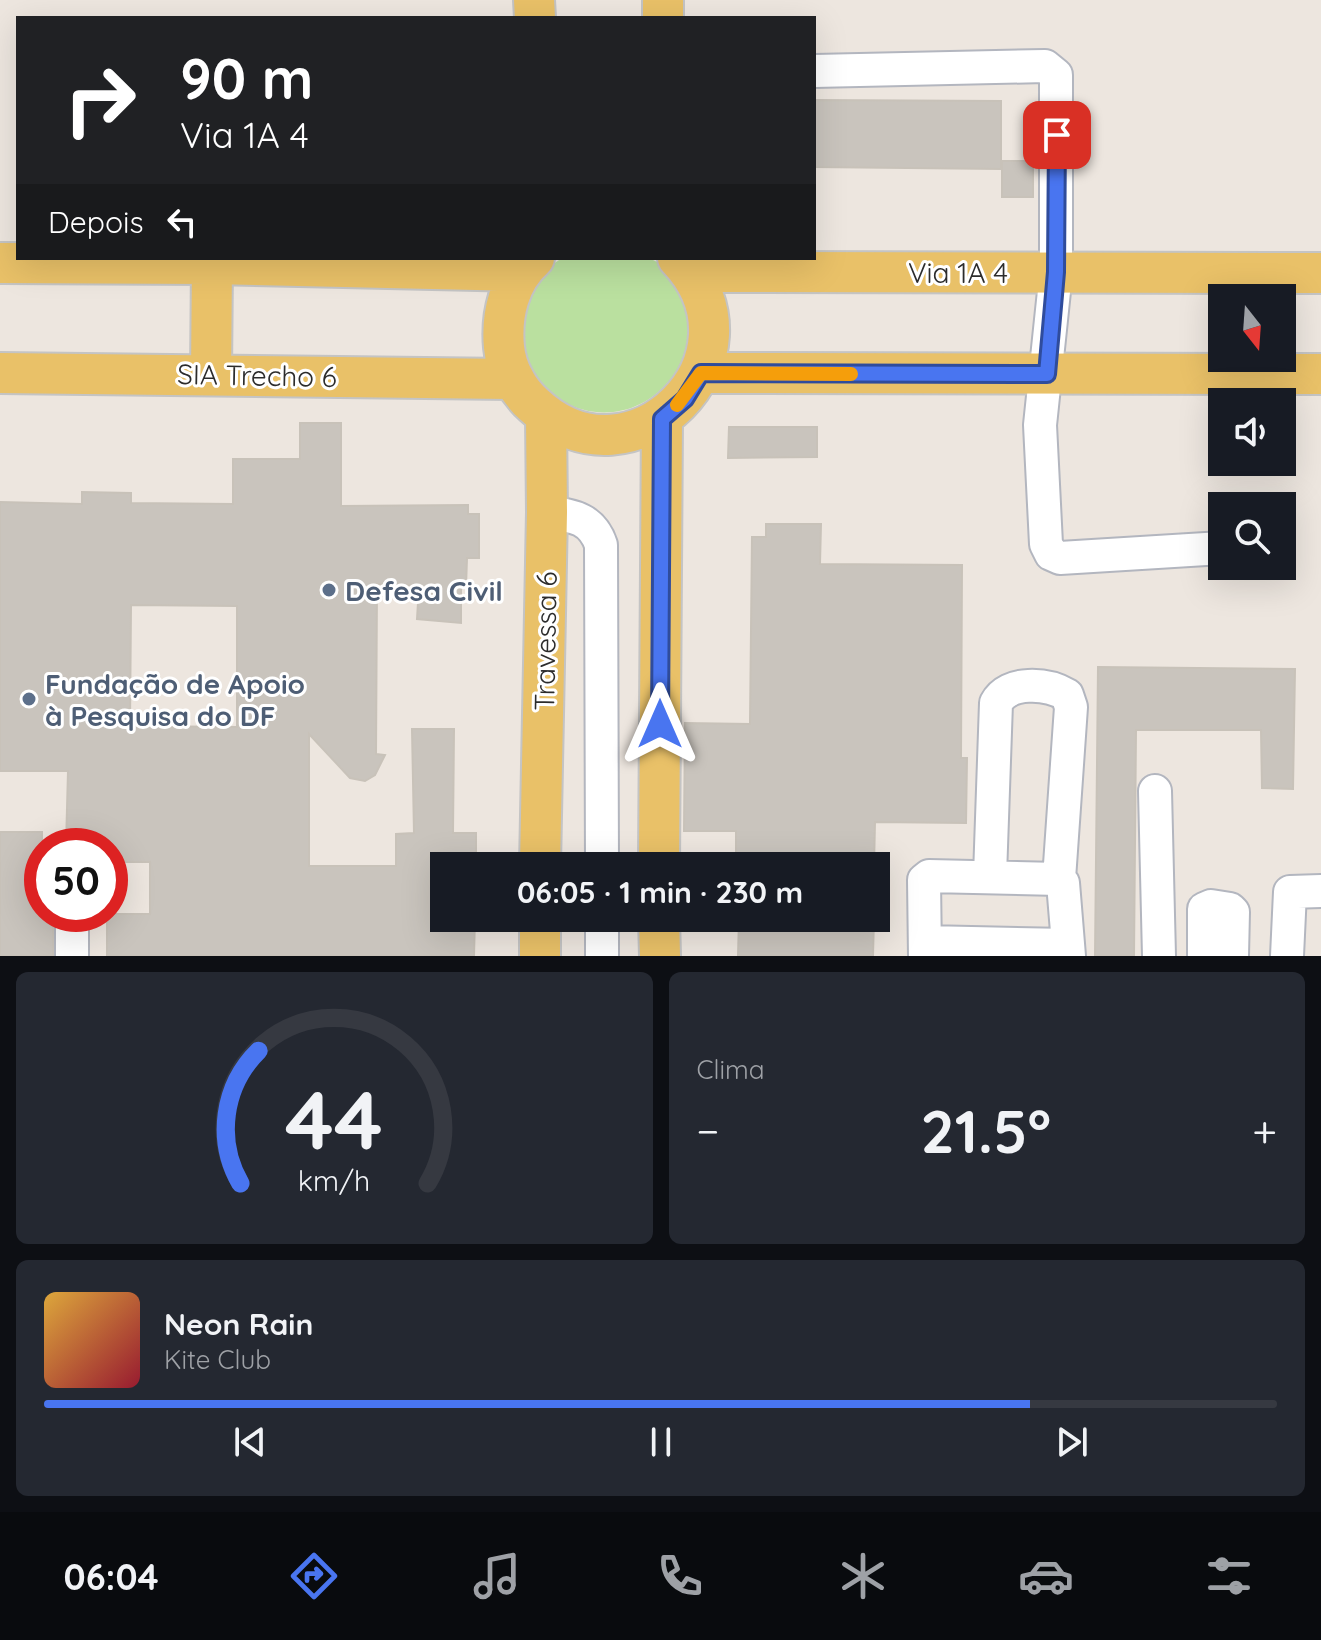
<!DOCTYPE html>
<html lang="pt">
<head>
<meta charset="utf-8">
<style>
  :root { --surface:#171b24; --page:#242831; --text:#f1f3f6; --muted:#9ea1a6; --line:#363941; --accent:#4975f0 }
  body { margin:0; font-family:Quicksand,sans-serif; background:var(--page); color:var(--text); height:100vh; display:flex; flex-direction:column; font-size:30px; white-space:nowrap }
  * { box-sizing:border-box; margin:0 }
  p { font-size:26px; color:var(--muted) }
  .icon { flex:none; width:44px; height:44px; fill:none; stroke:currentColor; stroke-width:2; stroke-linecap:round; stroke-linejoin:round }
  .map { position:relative; height:956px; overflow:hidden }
  .panel { display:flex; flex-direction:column; gap:16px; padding:16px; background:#0d0f14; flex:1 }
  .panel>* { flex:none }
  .banner { position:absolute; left:16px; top:16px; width:800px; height:244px; border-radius:0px; box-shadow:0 8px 32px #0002; background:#202124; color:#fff; overflow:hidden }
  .needle { width:52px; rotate:163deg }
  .fabs { position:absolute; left:1208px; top:284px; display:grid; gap:16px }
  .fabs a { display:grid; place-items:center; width:88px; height:88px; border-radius:0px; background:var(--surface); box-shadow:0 8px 32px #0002; font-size:40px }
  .speed { position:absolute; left:24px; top:828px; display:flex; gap:16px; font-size:40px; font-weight:700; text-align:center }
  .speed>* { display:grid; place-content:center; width:104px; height:104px; border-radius:50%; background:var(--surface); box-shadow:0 8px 32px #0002; line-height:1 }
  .speed .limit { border:12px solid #d22; background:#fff; color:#111 }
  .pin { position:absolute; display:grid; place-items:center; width:68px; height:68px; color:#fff; margin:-34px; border-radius:16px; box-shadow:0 4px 12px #0006 }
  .me { position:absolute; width:88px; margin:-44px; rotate:0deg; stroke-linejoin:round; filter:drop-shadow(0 0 6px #0008) }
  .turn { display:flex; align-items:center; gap:28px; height:168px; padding:0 32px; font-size:36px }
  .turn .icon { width:104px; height:104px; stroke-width:2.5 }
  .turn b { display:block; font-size:56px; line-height:68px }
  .then { display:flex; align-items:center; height:76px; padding:0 32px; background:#0003; gap:16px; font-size:30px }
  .big { font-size:60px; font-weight:800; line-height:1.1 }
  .panel .tile { flex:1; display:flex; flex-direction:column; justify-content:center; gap:12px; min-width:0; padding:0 28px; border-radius:12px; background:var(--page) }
  .panel .dial { align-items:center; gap:0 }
  .dial svg { height:208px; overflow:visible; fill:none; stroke:var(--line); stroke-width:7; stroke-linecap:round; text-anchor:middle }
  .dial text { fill:var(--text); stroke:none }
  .song { display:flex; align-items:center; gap:24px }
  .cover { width:96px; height:96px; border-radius:12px; background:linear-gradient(135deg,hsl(40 70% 55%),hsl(350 70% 35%)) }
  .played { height:8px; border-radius:4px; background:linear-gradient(90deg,var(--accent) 80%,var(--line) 80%) }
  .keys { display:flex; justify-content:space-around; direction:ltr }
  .heat { display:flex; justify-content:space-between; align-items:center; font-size:44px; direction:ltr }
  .panel .tiles { flex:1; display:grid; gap:16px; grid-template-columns:1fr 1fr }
  .tile:last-child { grid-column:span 2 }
  .trip { position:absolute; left:430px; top:852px; width:460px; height:80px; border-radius:0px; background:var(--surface); box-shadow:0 8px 32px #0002; font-weight:800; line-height:80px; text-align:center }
  .tab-bar { display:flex; height:128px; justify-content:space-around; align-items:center; background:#090b0e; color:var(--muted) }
  .tab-bar .icon { width:56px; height:56px }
  .tab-bar .current { color:var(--accent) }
  .tab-bar b { font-size:36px; color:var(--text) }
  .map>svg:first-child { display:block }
  .green { fill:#bae09f }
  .building { fill:#c9c4bd; stroke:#c8c2b9; stroke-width:2; fill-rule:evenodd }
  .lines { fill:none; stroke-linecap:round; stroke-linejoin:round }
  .minor-casing { stroke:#b3b6bf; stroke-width:36 }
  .major-casing { stroke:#c4c4c4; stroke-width:44 }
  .minor { stroke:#fff; stroke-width:32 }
  .major { stroke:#e9c168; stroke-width:40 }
  .route-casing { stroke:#2f4c9c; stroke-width:20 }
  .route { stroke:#4975f0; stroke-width:14 }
  .slow { stroke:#f59e0b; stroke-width:14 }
  .service-dot { fill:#5c6f8a; stroke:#fff; stroke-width:3 }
  .labels { text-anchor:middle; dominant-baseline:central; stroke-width:6; stroke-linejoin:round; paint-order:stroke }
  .street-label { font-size:28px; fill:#2c2c2c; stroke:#fff }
  .service-label { font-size:28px; font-weight:bold; fill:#4e5e75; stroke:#fff; text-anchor:start }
</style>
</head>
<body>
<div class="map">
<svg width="1321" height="956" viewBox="0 0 1321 956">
  <rect width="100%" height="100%" fill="#ede6df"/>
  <path class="green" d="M 562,258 C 580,258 639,253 653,260 C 695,279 697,344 673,376 C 618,450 507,403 525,311 C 530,290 543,270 562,258 Z"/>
  <path class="building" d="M 814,100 L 1001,101 L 1001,169 L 814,167 Z
    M 1002,161 L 1033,161 L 1033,197 L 1002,197 Z
    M 300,423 L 341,423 L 341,506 L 468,505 L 468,514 L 479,514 L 479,558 L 467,558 L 466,587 L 461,587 L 461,623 L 417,619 L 419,586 L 377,584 L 376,754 L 385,755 L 375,775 L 365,781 L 350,778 L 309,734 L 309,866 L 396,866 L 396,834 L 414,833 L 412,729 L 454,729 L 453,833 L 476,833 L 476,866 L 444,866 L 444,918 L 475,918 L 474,956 L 107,956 L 107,914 L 150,914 L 150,862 L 110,862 L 110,846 L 66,846 L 68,771 L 0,771 L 0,502 L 82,504 L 82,492 L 131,493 L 131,503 L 233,504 L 233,459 L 300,459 ZM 131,605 L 237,606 L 237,727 L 130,726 Z
    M 729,427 L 817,427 L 817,457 L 728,458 Z
    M 766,524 L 821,524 L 820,564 L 962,565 L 961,758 L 967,758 L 966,823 L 875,822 L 874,866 L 736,866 L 736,831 L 684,831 L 685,723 L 750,724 L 752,537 L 766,537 Z
    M 1098,667 L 1295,669 L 1293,789 L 1262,788 L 1261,730 L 1136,730 L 1134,956 L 1095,956 Z
    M 0,832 L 42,832 L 42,914 L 53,914 L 53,956 L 0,956 Z
    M 739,918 L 874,918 L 873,956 L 738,956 Z"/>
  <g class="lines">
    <defs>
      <path id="minor" d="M 814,71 L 1045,66 L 1056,75 L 1056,272 L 1040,425 L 1046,544 L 1051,554 L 1060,558 L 1222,548
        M 547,512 C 573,516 592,518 601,545 L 602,866
        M 1155,791 L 1159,956
        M 990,876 L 996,703 C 1008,680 1047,683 1067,695 L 1071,707 L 1059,879
        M 602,918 L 602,956
        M 925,942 L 1068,945
        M 72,956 L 72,914
        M 925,956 L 924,880 L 929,876 L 1059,879 L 1063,883 L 1069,956
        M 1204,956 L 1204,909 L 1211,906 L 1230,909 L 1233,912 L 1232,956
        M 1287,956 L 1290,892 L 1321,891"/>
      <path id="major" d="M 534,0 L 535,18
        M 663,0 L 663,18
        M 534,258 C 509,280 501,315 504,347 C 506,369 518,391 534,405 C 632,497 772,357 678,258
        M 0,263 L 212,264 L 522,271
        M 691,272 L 1321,273
        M 0,373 L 514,379
        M 701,373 L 1321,374
        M 211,374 L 212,264
        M 540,866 L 547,512 L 546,416
        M 659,866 L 662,419
        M 659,918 L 660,956
        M 540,956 L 540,918"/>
    </defs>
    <use href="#minor" class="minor-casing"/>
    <use href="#major" class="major-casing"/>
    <use href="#minor" class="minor"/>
    <use href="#major" class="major"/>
  </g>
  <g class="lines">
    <defs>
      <path id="route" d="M 660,724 L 662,419 L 685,399 L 701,373 L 1047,374 L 1056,272 L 1057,135"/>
    </defs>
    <use href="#route" class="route-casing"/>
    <use href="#route" class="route"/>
    <path class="slow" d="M 677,405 L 701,373 L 851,374"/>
  </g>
  <g class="service-dot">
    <circle cx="329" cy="590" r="8"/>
    <circle cx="29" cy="699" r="8"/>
  </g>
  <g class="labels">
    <g class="street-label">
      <text x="958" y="272">Via 1A 4</text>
      <text transform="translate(257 375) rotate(1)">SIA Trecho 6</text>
      <text transform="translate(545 641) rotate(-89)">Travessa 6</text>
    </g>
    <g class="service-label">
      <text x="345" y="590">Defesa Civil</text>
      <text x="45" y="683">Fundação de Apoio<tspan x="45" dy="32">à Pesquisa do DF</tspan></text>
    </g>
  </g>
</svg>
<div class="fabs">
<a><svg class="needle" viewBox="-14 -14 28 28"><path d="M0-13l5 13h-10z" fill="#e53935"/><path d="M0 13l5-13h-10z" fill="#9ea1a6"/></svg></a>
<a><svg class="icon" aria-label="sound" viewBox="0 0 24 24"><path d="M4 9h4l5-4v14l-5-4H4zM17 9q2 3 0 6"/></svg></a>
<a><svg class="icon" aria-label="search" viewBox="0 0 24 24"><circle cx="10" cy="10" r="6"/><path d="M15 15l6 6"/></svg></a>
</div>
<div class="speed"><div class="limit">50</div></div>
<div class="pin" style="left:1057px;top:135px;background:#d93025"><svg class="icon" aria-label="arrive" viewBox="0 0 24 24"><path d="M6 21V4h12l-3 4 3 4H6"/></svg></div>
<svg class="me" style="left:660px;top:724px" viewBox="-20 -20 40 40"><path d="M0-17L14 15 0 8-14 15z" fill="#4975f0" stroke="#fff" stroke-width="4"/></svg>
<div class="trip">06:05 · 1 min · 230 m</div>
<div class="banner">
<div class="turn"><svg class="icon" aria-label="right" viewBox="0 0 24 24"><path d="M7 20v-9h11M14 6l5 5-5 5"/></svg><div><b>90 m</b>Via 1A 4</div></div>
<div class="then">Depois<svg class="icon" aria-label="left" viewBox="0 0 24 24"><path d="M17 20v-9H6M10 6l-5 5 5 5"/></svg></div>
</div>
</div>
<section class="panel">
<div class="tiles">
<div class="tile dial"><svg viewBox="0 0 100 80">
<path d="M14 69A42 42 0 1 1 86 69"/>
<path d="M14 69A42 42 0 0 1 21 18" stroke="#4975f0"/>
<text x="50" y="56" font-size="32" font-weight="700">44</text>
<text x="50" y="72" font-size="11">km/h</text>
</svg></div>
<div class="tile"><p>Clima</p>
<div class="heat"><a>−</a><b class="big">21.5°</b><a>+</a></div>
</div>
<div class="tile">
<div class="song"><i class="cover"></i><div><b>Neon Rain</b><p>Kite Club</p></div></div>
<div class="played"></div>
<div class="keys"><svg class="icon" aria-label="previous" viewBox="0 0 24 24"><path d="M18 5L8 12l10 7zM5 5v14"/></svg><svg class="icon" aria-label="pause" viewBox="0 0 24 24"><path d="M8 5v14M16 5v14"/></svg><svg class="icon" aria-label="next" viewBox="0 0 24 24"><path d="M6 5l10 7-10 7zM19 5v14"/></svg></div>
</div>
</div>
</section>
<nav class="tab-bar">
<b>06:04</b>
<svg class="icon current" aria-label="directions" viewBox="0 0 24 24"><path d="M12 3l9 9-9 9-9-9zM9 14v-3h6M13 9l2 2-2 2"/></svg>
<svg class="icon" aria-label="music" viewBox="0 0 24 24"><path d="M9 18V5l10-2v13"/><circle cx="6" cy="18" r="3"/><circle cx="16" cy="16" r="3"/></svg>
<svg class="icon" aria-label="phone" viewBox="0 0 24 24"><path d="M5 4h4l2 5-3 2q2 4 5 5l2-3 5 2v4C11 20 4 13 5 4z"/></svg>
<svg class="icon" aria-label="climate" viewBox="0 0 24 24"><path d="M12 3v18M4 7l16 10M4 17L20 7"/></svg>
<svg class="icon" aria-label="car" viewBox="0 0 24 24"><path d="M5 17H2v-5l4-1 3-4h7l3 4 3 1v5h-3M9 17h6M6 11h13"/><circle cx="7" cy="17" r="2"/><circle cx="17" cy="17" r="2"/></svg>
<svg class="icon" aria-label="filters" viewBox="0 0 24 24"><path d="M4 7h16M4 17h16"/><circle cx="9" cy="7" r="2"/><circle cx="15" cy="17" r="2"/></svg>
</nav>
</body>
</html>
